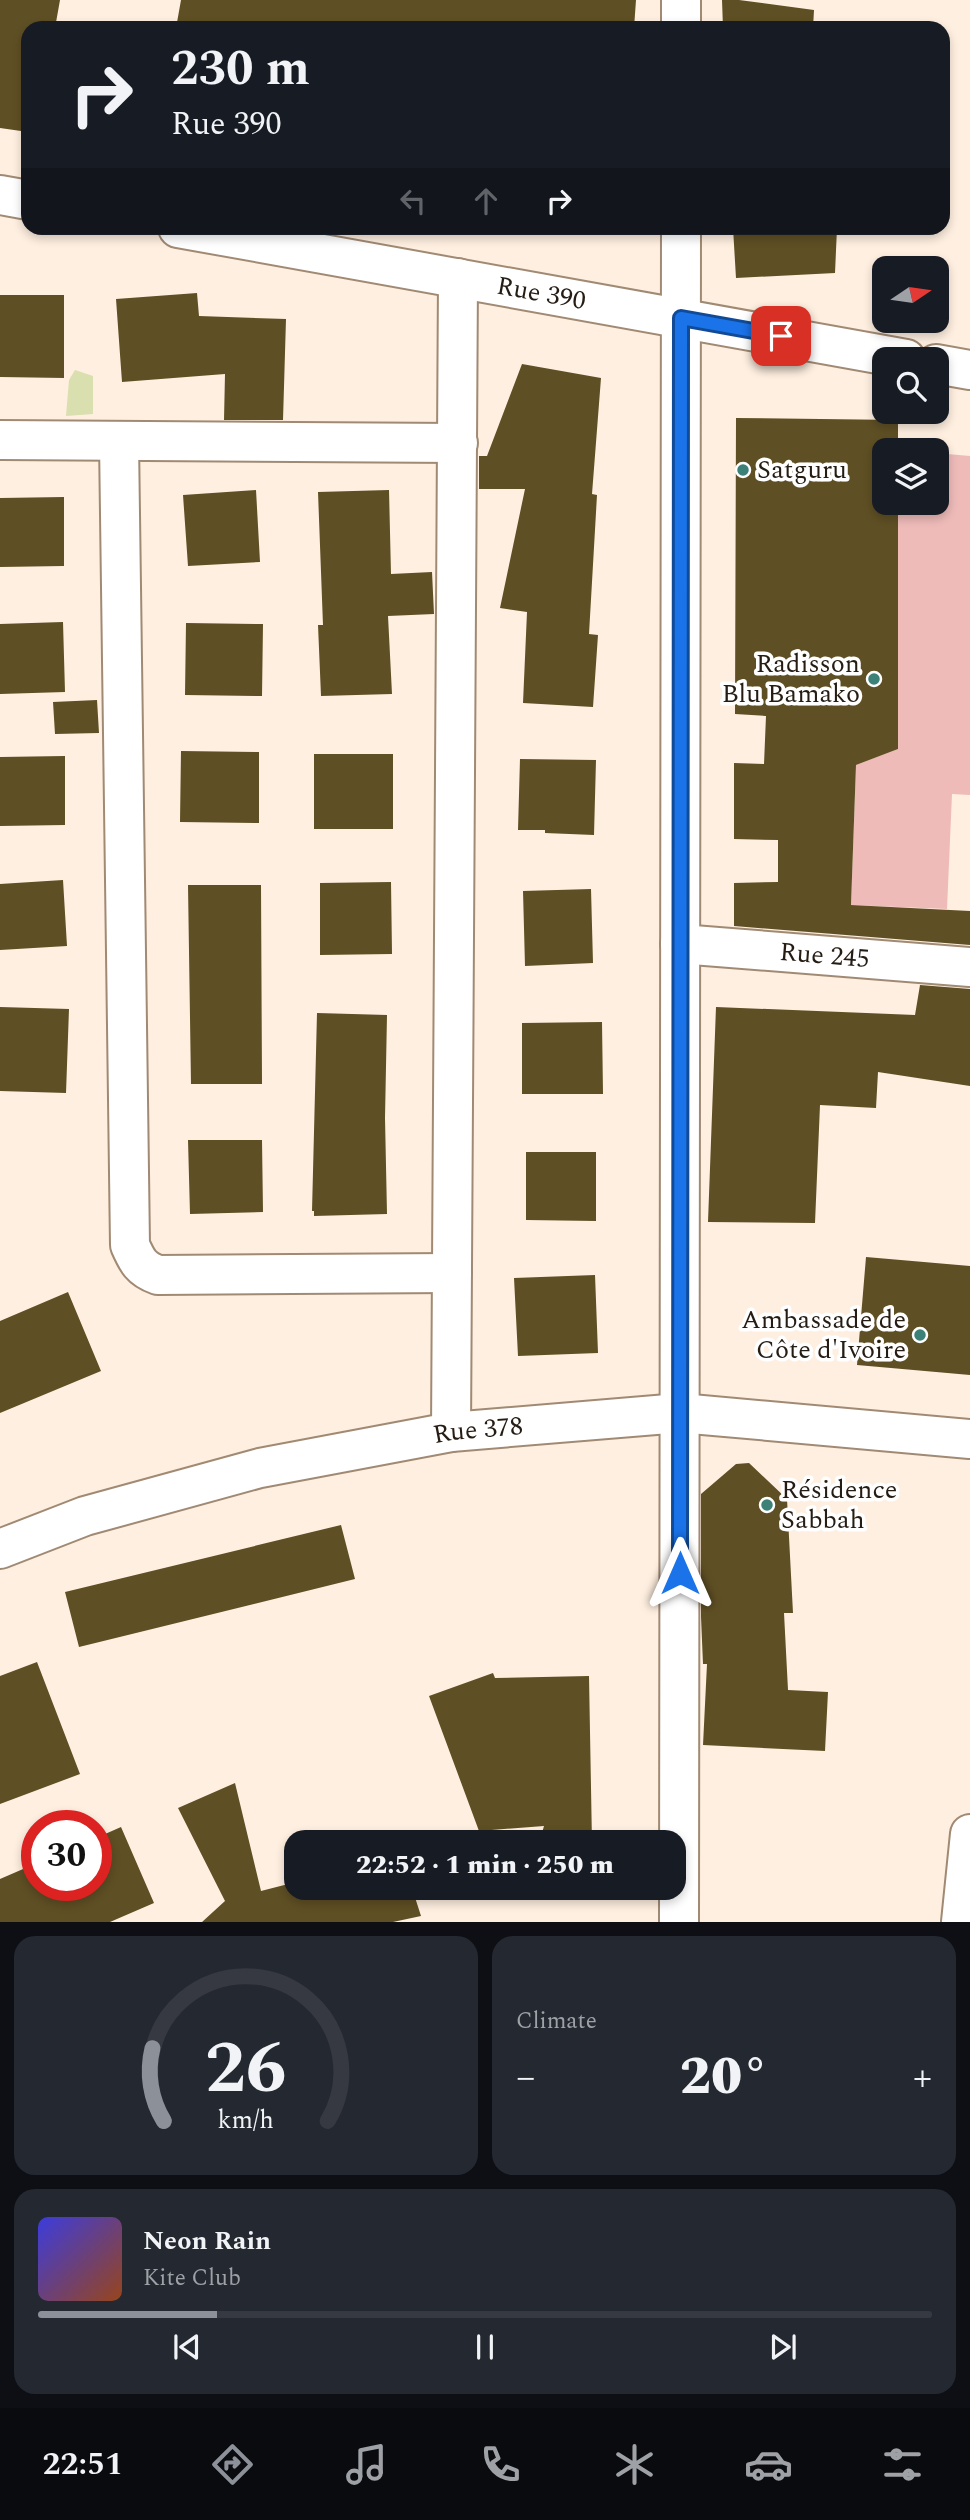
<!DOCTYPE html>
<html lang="en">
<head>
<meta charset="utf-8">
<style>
  :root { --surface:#171b24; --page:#242831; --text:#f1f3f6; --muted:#9ea1a6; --line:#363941; --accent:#8c9099 }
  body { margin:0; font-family:Spectral,serif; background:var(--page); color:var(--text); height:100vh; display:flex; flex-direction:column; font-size:26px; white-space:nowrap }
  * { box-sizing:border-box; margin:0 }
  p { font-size:23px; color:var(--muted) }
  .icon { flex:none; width:38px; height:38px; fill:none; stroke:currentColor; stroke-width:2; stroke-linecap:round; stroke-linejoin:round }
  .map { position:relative; height:1922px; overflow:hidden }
  .sheet { display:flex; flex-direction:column; gap:14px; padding:14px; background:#0d0f14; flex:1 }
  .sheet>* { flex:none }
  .guide { position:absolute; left:21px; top:21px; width:929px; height:214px; border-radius:21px; box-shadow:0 4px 10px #0003; background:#171b24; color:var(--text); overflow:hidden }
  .needle { width:46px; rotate:77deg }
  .tools { position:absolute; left:872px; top:256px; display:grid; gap:14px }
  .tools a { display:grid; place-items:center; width:77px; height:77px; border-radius:14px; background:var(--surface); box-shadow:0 4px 10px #0003; font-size:35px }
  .speed { position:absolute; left:21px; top:1810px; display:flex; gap:14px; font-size:35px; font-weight:700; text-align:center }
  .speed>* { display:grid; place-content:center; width:91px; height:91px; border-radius:50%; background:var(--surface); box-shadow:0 4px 10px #0003; line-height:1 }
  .speed .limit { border:10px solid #d22; background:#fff; color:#111 }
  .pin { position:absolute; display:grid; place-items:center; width:60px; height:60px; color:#fff; margin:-30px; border-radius:14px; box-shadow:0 4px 10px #0006 }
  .me { position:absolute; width:77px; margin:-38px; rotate:0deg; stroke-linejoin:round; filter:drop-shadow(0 0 5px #0008) }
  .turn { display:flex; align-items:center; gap:24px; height:147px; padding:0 35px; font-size:32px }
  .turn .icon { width:91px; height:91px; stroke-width:2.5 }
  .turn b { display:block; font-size:49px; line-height:60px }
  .lanes { display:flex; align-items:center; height:66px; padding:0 35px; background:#0003; justify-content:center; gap:35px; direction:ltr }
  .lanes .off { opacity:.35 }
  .big { font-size:52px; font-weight:800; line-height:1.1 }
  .sheet .tile { flex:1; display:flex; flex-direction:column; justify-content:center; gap:10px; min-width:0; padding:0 24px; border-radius:21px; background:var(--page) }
  .sheet .dial { align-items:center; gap:0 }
  .dial svg { height:182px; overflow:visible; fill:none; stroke:var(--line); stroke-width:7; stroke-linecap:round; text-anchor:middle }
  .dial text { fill:var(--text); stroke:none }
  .song { display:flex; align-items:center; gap:21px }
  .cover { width:84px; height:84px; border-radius:10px; background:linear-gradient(135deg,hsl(240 70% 55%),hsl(20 70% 35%)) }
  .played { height:7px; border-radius:4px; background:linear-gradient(90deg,var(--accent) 20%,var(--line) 20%) }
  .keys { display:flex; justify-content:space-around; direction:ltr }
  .heat { display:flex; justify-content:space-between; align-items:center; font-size:38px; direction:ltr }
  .sheet .tiles { flex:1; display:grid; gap:14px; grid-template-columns:1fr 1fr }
  .tile:last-child { grid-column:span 2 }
  .trip { position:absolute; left:284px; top:1830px; width:402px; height:70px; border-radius:21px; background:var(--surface); box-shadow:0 4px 10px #0003; font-weight:800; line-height:70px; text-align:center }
  .tab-bar { display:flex; height:112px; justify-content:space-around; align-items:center; background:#090b0e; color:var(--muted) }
  .tab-bar .icon { width:49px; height:49px }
  .tab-bar .current { color:var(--accent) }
  .tab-bar b { font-size:32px; color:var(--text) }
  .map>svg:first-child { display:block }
  .green { fill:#eebbb9 }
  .water { fill:#d9dfae }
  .building { fill:#5f4f24 }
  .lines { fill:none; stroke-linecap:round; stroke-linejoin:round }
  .minor-casing { stroke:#a18a73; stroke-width:42 }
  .minor { stroke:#fff; stroke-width:38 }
  .route-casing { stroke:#114b97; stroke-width:18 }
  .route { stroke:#1a73e8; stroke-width:12 }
  .poi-dot { fill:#3c8177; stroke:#fff; stroke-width:2.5 }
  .labels { text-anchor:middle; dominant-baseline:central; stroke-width:7; stroke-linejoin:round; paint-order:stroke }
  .street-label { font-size:26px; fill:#251c13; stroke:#fff }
  .poi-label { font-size:26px; fill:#251c13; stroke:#fff; text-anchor:start }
</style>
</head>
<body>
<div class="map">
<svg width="970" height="1922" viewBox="0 0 970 1922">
  <rect width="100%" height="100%" fill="#feefe0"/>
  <path class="green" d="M 936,453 L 970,456 L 970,795 L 952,794 L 947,909 L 851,905 L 856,765 L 898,749 L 898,502 L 936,502 Z"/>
  <path class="water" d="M 75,370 L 93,376 L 93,414 L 66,416 L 69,380 Z"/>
  <path class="building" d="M 0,0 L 60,0 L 55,28 L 28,28 L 28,132 L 0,128 Z
    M 181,0 L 636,0 L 634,28 L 176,28 Z
    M 722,0 L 739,0 L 814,10 L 813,28 L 723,28 Z
    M 733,228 L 837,228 L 835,273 L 736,278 Z
    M 197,293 L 199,316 L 286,319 L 283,420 L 224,420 L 225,374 L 122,382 L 116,299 Z
    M 0,295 L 64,295 L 64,378 L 0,377 Z
    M 522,364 L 601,378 L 592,494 L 597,495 L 589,634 L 598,635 L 593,707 L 523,703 L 527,612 L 500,608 L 525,489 L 479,489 L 479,456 L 487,456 Z
    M 736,418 L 898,420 L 898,450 L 884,450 L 884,502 L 898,502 L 898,749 L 856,765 L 851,905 L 970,911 L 970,945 L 734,926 L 734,883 L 778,882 L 778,840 L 734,839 L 734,763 L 764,764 L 766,716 L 735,714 Z
    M 256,490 L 260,562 L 188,566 L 183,495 Z
    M 389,490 L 391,574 L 432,572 L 434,614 L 388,616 L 392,694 L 321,696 L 318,625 L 323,625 L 318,492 Z
    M 64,497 L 64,566 L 0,567 L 0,498 Z
    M 63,622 L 65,692 L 0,694 L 0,624 Z
    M 186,623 L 263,624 L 262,696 L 185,695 Z
    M 97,700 L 99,733 L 55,734 L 53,702 Z
    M 181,751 L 259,752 L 259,823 L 180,822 Z
    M 314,754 L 393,754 L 393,829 L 314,829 Z
    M 65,756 L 65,825 L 0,826 L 0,757 Z
    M 520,759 L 596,760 L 594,835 L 545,833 L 545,830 L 518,830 Z
    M 63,880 L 67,946 L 0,950 L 0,884 Z
    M 391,882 L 392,954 L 320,955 L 320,883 Z
    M 188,885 L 261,885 L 262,1084 L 191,1084 Z
    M 591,889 L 593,963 L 525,966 L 523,891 Z
    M 920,985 L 970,989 L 970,1086 L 878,1072 L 876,1108 L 820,1105 L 815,1223 L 708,1222 L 716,1007 L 915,1015 Z
    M 0,1007 L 69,1009 L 66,1093 L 0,1091 Z
    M 317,1013 L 387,1015 L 385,1118 L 387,1214 L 314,1216 L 314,1211 L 312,1211 Z
    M 602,1022 L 603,1094 L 522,1094 L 522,1023 Z
    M 188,1140 L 262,1140 L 263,1212 L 190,1214 Z
    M 526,1152 L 596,1152 L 596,1221 L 526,1220 Z
    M 866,1257 L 970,1266 L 970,1375 L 857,1365 Z
    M 595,1275 L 598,1353 L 518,1356 L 514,1278 Z
    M 68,1292 L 101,1371 L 0,1413 L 0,1321 Z
    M 749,1463 L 787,1499 L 793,1613 L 784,1613 L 788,1690 L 828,1692 L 825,1751 L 703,1745 L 707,1664 L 703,1664 L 701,1617 L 701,1494 L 736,1464 Z
    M 341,1525 L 355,1579 L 79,1647 L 65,1592 Z
    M 37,1662 L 80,1774 L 0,1804 L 0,1676 Z
    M 493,1673 L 495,1678 L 589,1676 L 592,1843 L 539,1843 L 544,1826 L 479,1831 L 429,1696 Z
    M 235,1783 L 261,1891 L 296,1882 L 296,1888 L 412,1888 L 421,1916 L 393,1922 L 202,1922 L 225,1901 L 178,1808 Z
    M 121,1827 L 154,1903 L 110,1922 L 0,1922 L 0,1879 L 37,1863 L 37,1885 L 96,1885 L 96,1838 Z"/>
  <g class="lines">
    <defs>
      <g id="minor">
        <path d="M 681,28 L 681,0"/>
        <path d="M 0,195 L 28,200"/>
        <path id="s1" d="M 178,228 L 906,359"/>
        <path d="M 936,364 L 970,370"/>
        <path d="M 0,440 L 458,443"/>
        <path d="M 119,441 L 130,1245 C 137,1261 141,1269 158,1275 L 452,1273"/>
        <path id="s2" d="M 680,944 L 970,967"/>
        <path d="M 451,1432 L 458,278"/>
        <path id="s3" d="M 0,1549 L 85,1516 L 260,1468 L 451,1432 L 680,1413 L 970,1439"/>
        <path d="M 679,1922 L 681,228"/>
        <path d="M 961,1922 L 970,1834"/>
      </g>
    </defs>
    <use href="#minor" class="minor-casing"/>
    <use href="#minor" class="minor"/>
  </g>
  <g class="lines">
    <defs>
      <path id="route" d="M 680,1573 L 681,318 L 781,336"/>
    </defs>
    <use href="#route" class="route-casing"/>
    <use href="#route" class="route"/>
  </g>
  <g class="poi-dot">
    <circle cx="743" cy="470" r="7"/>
    <circle cx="874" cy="679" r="7"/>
    <circle cx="920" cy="1335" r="7"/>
    <circle cx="767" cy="1505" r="7"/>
  </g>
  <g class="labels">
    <g class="street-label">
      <text stroke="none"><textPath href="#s1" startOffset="369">Rue 390</textPath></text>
      <text stroke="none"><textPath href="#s2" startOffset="145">Rue 245</textPath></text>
      <text stroke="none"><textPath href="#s3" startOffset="494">Rue 378</textPath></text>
    </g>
    <g class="poi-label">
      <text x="757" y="470">Satguru</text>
      <text x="860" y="664" text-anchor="end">Radisson<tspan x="860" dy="30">Blu Bamako</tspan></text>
      <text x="906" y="1320" text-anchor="end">Ambassade de<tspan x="906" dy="30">Côte d'Ivoire</tspan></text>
      <text x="781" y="1490">Résidence<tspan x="781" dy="30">Sabbah</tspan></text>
    </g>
  </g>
</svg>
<div class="tools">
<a><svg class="needle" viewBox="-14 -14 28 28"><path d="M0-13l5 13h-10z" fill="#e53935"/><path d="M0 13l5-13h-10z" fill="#9ea1a6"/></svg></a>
<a><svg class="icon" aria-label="search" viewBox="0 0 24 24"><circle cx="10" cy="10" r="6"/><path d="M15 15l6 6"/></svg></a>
<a><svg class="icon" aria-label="layers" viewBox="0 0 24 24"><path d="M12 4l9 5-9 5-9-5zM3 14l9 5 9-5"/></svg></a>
</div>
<div class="speed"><div class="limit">30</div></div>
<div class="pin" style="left:781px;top:336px;background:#d93025"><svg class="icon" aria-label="arrive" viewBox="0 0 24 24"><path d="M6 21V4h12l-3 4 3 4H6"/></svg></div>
<svg class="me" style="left:680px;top:1573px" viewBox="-20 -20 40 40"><path d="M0-17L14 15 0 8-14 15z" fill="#1a73e8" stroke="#fff" stroke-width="4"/></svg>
<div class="trip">22:52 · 1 min · 250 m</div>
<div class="guide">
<div class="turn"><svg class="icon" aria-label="right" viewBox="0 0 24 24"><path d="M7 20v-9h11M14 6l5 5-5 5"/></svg><div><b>230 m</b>Rue 390</div></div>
<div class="lanes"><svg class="icon off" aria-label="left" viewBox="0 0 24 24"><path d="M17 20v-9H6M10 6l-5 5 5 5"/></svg><svg class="icon off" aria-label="ahead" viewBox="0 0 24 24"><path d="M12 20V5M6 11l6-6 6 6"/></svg><svg class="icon" aria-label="right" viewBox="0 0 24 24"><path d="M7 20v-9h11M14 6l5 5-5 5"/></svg></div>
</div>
</div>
<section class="sheet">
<div class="tiles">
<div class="tile dial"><svg viewBox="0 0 100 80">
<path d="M14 69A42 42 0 1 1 86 69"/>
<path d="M14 69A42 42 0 0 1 9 37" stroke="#8c9099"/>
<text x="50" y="56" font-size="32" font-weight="700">26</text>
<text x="50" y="72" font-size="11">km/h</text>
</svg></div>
<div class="tile"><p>Climate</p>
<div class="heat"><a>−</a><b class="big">20°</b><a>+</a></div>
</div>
<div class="tile">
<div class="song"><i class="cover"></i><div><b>Neon Rain</b><p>Kite Club</p></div></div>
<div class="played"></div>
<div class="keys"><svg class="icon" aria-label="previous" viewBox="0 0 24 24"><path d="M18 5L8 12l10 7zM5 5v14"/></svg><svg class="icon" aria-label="pause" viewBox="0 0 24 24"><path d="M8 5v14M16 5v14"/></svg><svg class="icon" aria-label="next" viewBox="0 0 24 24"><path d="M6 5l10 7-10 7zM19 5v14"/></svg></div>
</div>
</div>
</section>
<nav class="tab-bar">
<b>22:51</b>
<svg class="icon current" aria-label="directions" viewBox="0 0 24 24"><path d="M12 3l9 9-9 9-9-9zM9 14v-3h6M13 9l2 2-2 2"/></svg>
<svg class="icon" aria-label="music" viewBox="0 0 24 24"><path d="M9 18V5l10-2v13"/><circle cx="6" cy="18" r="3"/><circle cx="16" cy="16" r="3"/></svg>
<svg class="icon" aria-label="phone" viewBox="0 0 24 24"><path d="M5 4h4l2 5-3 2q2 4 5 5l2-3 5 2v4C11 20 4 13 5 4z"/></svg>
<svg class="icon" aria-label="climate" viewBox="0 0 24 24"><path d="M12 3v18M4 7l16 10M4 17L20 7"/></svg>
<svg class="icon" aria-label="car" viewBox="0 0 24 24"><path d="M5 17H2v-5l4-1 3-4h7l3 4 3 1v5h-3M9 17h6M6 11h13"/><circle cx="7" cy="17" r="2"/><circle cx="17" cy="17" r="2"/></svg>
<svg class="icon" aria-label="filters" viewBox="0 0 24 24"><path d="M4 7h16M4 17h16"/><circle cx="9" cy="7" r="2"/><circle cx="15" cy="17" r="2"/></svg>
</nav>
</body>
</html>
